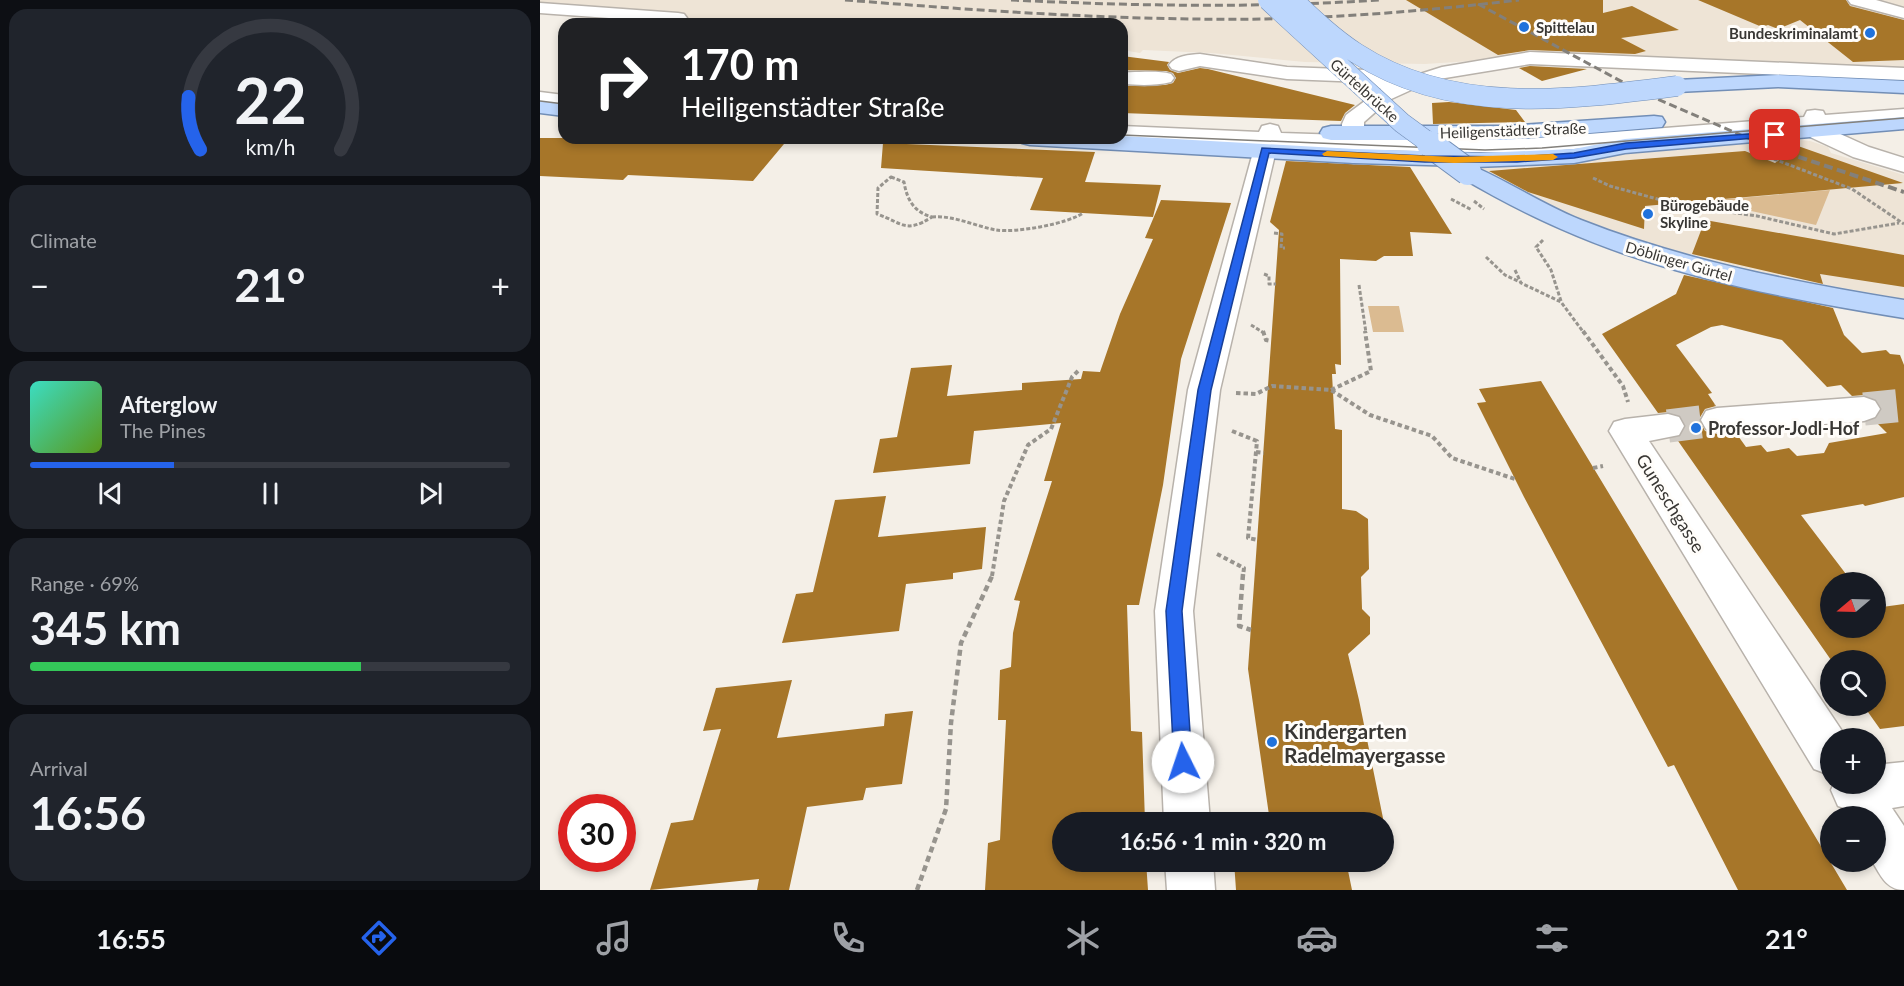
<!DOCTYPE html>
<html lang="en">
<head>
<meta charset="utf-8">
<style>
  :root { --surface:#171b24; --page:#20242c; --text:#f1f3f6; --muted:#9ea1a6; --line:#363941; --accent:#2563eb }
  body { margin:0; font-family:Lato,sans-serif; background:var(--page); color:var(--text); height:100vh; display:flex; flex-direction:column; font-size:22px; white-space:nowrap }
  * { box-sizing:border-box; margin:0 }
  p { font-size:20px; color:var(--muted) }
  .icon { flex:none; width:33px; height:33px; fill:none; stroke:currentColor; stroke-width:2; stroke-linecap:round; stroke-linejoin:round }
  .map { position:relative; flex:1; overflow:hidden }
  .details { display:flex; flex-direction:column; gap:9px; padding:9px; background:#0d0f14; width:540px }
  .details>* { flex:none }
  .hud { position:absolute; left:18px; top:18px; width:570px; height:126px; border-radius:18px; box-shadow:0 3px 9px #0003; background:#202124; color:#fff; overflow:hidden }
  .needle { width:39px; rotate:251deg }
  .controls { position:absolute; left:1280px; top:572px; display:grid; gap:12px }
  .controls a { display:grid; place-items:center; width:66px; height:66px; border-radius:50%; background:var(--surface); box-shadow:0 3px 9px #0003; font-size:30px }
  .speed { position:absolute; left:18px; top:794px; display:flex; gap:12px; font-size:30px; font-weight:700; text-align:center }
  .speed>* { display:grid; place-content:center; width:78px; height:78px; border-radius:50%; background:var(--surface); box-shadow:0 3px 9px #0003; line-height:1 }
  .speed .limit { border:9px solid #d22; background:#fff; color:#111 }
  .pin { position:absolute; display:grid; place-items:center; width:51px; height:51px; color:#fff; margin:-26px; border-radius:12px; box-shadow:0 3px 9px #0006 }
  .me { position:absolute; width:66px; margin:-33px; rotate:356deg; stroke-linejoin:round; filter:drop-shadow(0 0 4px #0008) }
  .turn { display:flex; align-items:center; gap:21px; height:126px; padding:0 24px; font-size:27px }
  .turn .icon { width:78px; height:78px; stroke-width:2.5 }
  .turn b { display:block; font-size:42px; line-height:51px }
  .big { font-size:45px; font-weight:700; line-height:1.1 }
  .details .tile { flex:1; display:flex; flex-direction:column; justify-content:center; gap:9px; min-width:0; padding:0 21px; border-radius:18px; background:var(--page) }
  .details .dial { align-items:center; gap:0 }
  .dial svg { height:156px; overflow:visible; fill:none; stroke:var(--line); stroke-width:7; stroke-linecap:round; text-anchor:middle }
  .dial text { fill:var(--text); stroke:none }
  .song { display:flex; align-items:center; gap:18px }
  .cover { width:72px; height:72px; border-radius:9px; background:linear-gradient(135deg,hsl(170 70% 55%),hsl(90 70% 35%)) }
  .played { height:6px; border-radius:3px; background:linear-gradient(90deg,var(--accent) 30%,var(--line) 30%) }
  .keys { display:flex; justify-content:space-around; direction:ltr }
  .heat { display:flex; justify-content:space-between; align-items:center; font-size:33px; direction:ltr }
  .charge { height:9px; border-radius:4px; background:linear-gradient(90deg,#34c759 69%,var(--line) 0) }
  .trip { position:absolute; left:512px; top:812px; width:342px; height:60px; border-radius:30px; background:var(--surface); box-shadow:0 3px 9px #0003; font-weight:700; line-height:60px; text-align:center }
  .dock { display:flex; height:96px; justify-content:space-around; align-items:center; background:#090b0e; color:var(--muted) }
  .dock .icon { width:42px; height:42px }
  .dock .selected { color:var(--accent) }
  .dock b { font-size:27px; color:var(--text) }
  main { display:flex; flex:1; min-height:0 }
  .map>svg:first-child { display:block }
  .built { fill:#eee4d6 }
  .green { fill:#dbbb91 }
  .building { fill:#a77629; fill-rule:evenodd }
  .lines { fill:none; stroke-linecap:round; stroke-linejoin:round }
  .minor-tunnel { stroke:#cfcac3; stroke-width:33; stroke-dasharray:33 16; stroke-linecap:butt }
  .minor-casing { stroke:#b8b2ab; stroke-width:3 }
  .major-casing { stroke:#728eb6; stroke-width:3 }
  .path-far2 { stroke:#97948e; stroke-width:3; stroke-dasharray:4 2; stroke-linecap:butt }
  .path-far1 { stroke:#97948e; stroke-width:4; stroke-dasharray:4.5 3; stroke-linecap:butt }
  .path { stroke:#97948e; stroke-width:4.5; stroke-dasharray:6 4; stroke-linecap:butt }
  .minor { fill:#fff; fill-rule:evenodd }
  .major { fill:#bdd7fd; fill-rule:evenodd }
  .tram { stroke:#83807b; stroke-width:1.5 }
  .rail-far1 { stroke:#83807b; stroke-width:3; stroke-dasharray:8 4; stroke-linecap:butt }
  .rail { stroke:#83807b; stroke-width:4; stroke-dasharray:9 4.5; stroke-linecap:butt }
  .major-bridge-far1-casing { stroke:#728eb6; stroke-width:21; stroke-linecap:butt }
  .major-bridge-casing { stroke:#728eb6; stroke-width:28; stroke-linecap:butt }
  .path-bridge { stroke:#97948e; stroke-width:3; stroke-dasharray:4 2; stroke-linecap:butt }
  .major-bridge-far1 { stroke:#bdd7fd; stroke-width:20 }
  .major-bridge { stroke:#bdd7fd; stroke-width:26 }
  .route { fill:#2563eb; stroke:#184099; stroke-width:1.5 }
  .slow { fill:#f59e0b }
  .poi-dot { fill:#2072dc; stroke:#fffdfa; stroke-width:2 }
  .labels { text-anchor:middle; dominant-baseline:central; stroke-width:6; stroke-linejoin:round; paint-order:stroke }
  .far-poi-label { font-size:15px; font-weight:bold; fill:#393734; stroke:#fffdfa; text-anchor:start }
  .far-street-label { font-size:15px; fill:#393734; stroke:#fffdfa }
  .poi-label { font-size:18px; font-weight:bold; fill:#393734; stroke:#fffdfa; text-anchor:start }
  .street-label { font-size:18px; fill:#393734; stroke:#fffdfa }
  .near-poi-label { font-size:21px; font-weight:bold; fill:#393734; stroke:#fffdfa; text-anchor:start }
</style>
</head>
<body>
<main>
<section class="details">
<div class="tile dial"><svg viewBox="0 0 100 80">
<path d="M14 69A42 42 0 1 1 86 69"/>
<path d="M14 69A42 42 0 0 1 8 42" stroke="#2563eb"/>
<text x="50" y="56" font-size="32" font-weight="700">22</text>
<text x="50" y="72" font-size="11">km/h</text>
</svg></div>
<div class="tile"><p>Climate</p>
<div class="heat"><a>−</a><b class="big">21°</b><a>+</a></div>
</div>
<div class="tile">
<div class="song"><i class="cover"></i><div><b>Afterglow</b><p>The Pines</p></div></div>
<div class="played"></div>
<div class="keys"><svg class="icon" aria-label="previous" viewBox="0 0 24 24"><path d="M18 5L8 12l10 7zM5 5v14"/></svg><svg class="icon" aria-label="pause" viewBox="0 0 24 24"><path d="M8 5v14M16 5v14"/></svg><svg class="icon" aria-label="next" viewBox="0 0 24 24"><path d="M6 5l10 7-10 7zM19 5v14"/></svg></div>
</div>
<div class="tile"><p>Range · 69%</p><b class="big">345 km</b><div class="charge"></div></div>
<div class="tile"><p>Arrival</p><b class="big">16:56</b></div>
</section>
<div class="map">
<svg width="1364" height="890" viewBox="0 0 1364 890">
  <rect width="100%" height="100%" fill="#f4efe7"/>
  <path class="built" d="M 0,0 L 1364,0 L 1364,69 L 947,60 L 885,64 L 765,62 L 671,53 L 603,50 L 600,53 L 582,50 L 582,24 L 163,24 L 0,13 Z
    M 1237,138 L 1270,141 L 1288,147 L 1291,153 L 1364,175 L 1364,299 L 1238,276 L 1117,246 L 1024,213 L 971,187 L 933,164 L 1034,159 L 1238,141 Z"/>
  <path class="green" d="M 1290,190 L 1276,225 L 1165,201 Z
    M 828,306 L 859,306 L 864,332 L 833,332 Z"/>
  <path class="building" d="M 866,0 L 1063,0 L 1063,13 L 1092,6 L 1139,30 L 1081,38 L 1106,51 L 1095,54 L 990,50 L 958,55 Z
    M 1158,0 L 1306,0 L 1310,6 L 1364,20 L 1364,60 L 1313,62 L 1260,20 L 1238,29 L 1228,25 L 1222,27 Z
    M 582,56 L 629,62 L 627,65 L 630,70 L 638,73 L 660,68 L 668,69 L 815,105 L 805,113 L 801,121 L 582,113 L 582,86 L 625,85 L 633,83 L 636,78 L 633,73 L 626,71 L 582,70 Z
    M 990,66 L 1047,69 L 1002,81 L 979,68 Z
    M 909,102 L 976,110 L 985,122 L 893,124 L 892,103 Z
    M 0,138 L 249,138 L 213,181 L 88,175 L 83,180 L 0,176 Z
    M 343,143 L 555,152 L 545,182 L 621,185 L 613,217 L 490,210 L 503,178 L 341,168 Z
    M 1258,146 L 1363,183 L 1105,206 L 1104,229 L 988,192 L 949,171 L 1205,151 L 1235,163 Z
    M 746,161 L 870,167 L 912,234 L 870,232 L 873,256 L 844,256 L 836,261 L 800,259 L 801,365 L 795,364 L 796,374 L 792,374 L 795,429 L 802,430 L 802,509 L 816,511 L 828,519 L 829,569 L 821,577 L 822,609 L 830,617 L 830,634 L 808,654 L 819,700 L 844,823 L 730,822 L 708,669 L 739,230 L 730,222 Z
    M 621,200 L 691,203 L 641,359 L 623,485 L 599,605 L 587,605 L 591,731 L 602,732 L 605,822 L 522,822 L 522,861 L 606,861 L 608,890 L 445,890 L 448,843 L 460,840 L 466,720 L 458,720 L 460,670 L 471,667 L 473,633 L 480,601 L 474,600 L 512,481 L 504,481 L 521,423 L 434,431 L 430,464 L 333,473 L 340,439 L 357,437 L 371,368 L 412,365 L 407,396 L 482,390 L 482,383 L 541,379 L 543,371 L 560,372 L 580,314 L 613,239 L 605,238 Z
    M 1165,220 L 1364,255 L 1364,287 L 1280,274 L 1283,284 L 1152,254 Z
    M 1144,275 L 1293,308 L 1304,335 L 1322,353 L 1346,350 L 1350,354 L 1360,355 L 1364,365 L 1364,497 L 1325,506 L 1323,504 L 1261,515 L 1312,582 L 1290,582 L 1290,627 L 1335,627 L 1335,608 L 1364,604 L 1364,726 L 1340,729 L 1323,705 L 1335,705 L 1335,660 L 1291,660 L 1136,438 L 1141,436 L 1146,427 L 1141,416 L 1129,412 L 1118,413 L 1062,334 L 1136,294 ZM 1182,325 L 1242,340 L 1287,387 L 1301,385 L 1312,396 L 1324,395 L 1336,399 L 1342,410 L 1334,420 L 1347,433 L 1289,443 L 1284,453 L 1257,456 L 1249,448 L 1227,452 L 1221,445 L 1206,447 L 1196,433 L 1177,434 L 1165,431 L 1159,419 L 1165,409 L 1176,406 L 1168,394 L 1172,393 L 1136,345 L 1171,327 Z
    M 1001,381 L 1204,717 L 1307,890 L 1198,890 L 1134,765 L 1128,767 L 984,497 L 937,403 L 946,402 L 939,389 Z
    M 346,496 L 338,537 L 446,527 L 442,569 L 413,573 L 413,579 L 366,584 L 359,631 L 242,643 L 256,594 L 273,592 L 295,500 Z
    M 252,680 L 237,738 L 344,726 L 345,714 L 373,711 L 362,784 L 326,788 L 323,800 L 267,807 L 249,890 L 217,890 L 219,879 L 110,890 L 131,823 L 153,820 L 181,729 L 163,731 L 176,688 Z
    M 694,861 L 806,861 L 812,890 L 696,890 Z"/>
  <g class="lines">
    <path class="minor-tunnel" d="M 1324,409 L 1364,405
      M 1128,426 L 1177,420"/>
    <defs>
      <path id="minor" d="M 1308,0 L 1336,0 L 1364,8 L 1364,18 L 1311,4 Z
        M 0,3 L 138,13 L 144,14 L 147,18 L 144,22 L 138,23 L 0,13 Z
        M 990,52 L 1364,68 L 1364,80 L 990,64 L 905,78 L 882,85 L 849,100 L 824,122 L 824,136 L 985,139 L 1264,117 L 1267,111 L 1275,110 L 1283,111 L 1285,115 L 1364,109 L 1364,121 L 1287,128 L 1329,147 L 1364,158 L 1364,172 L 1313,157 L 1268,136 L 1265,130 L 985,153 L 825,150 L 825,156 L 822,161 L 814,163 L 806,161 L 803,156 L 803,149 L 737,146 L 680,390 L 653,611 L 670,822 L 624,822 L 615,611 L 648,390 L 715,145 L 576,138 L 582,138 L 582,126 L 719,132 L 722,126 L 730,124 L 738,126 L 741,133 L 802,135 L 802,124 L 806,115 L 841,89 L 824,82 L 747,79 L 660,66 L 639,71 L 632,69 L 629,65 C 636,55 649,55 660,54 L 747,67 L 827,70 L 858,81 L 902,67 Z
        M 582,72 C 597,73 617,70 631,74 L 634,78 L 631,82 C 614,86 599,85 582,84 Z
        M 0,92 L 24,95 L 24,107 L 0,104 Z
        M 1324,397 L 1335,401 L 1340,409 L 1335,417 L 1324,421 L 1177,432 L 1166,429 L 1161,420 L 1166,411 L 1177,408 Z
        M 1128,414 L 1139,417 L 1144,426 L 1139,435 L 1109,441 L 1306,737 L 1290,738 L 1290,775 L 1274,769 L 1069,431 L 1074,422 L 1085,419 Z
        M 1364,762 L 1364,806 L 1352,808 L 1364,826 L 1364,890 C 1346,890 1340,874 1332,861 L 1335,861 L 1335,816 L 1315,816 L 1316,812 L 1298,806 L 1291,790 L 1294,783 L 1335,783 L 1335,765 Z
        M 625,861 L 673,861 L 675,890 L 627,890 Z"/>
      <path id="major" d="M 1238,75 L 1364,81 L 1364,93 L 1238,87 L 1137,92 L 1130,90 L 1127,86 L 1130,82 L 1137,80 Z
        M 0,101 L 24,104 L 24,116 L 0,113 Z
        M 1114,116 L 1122,117 L 1125,122 L 1122,127 L 965,140 L 791,140 L 783,138 L 780,133 L 783,128 L 791,126 L 965,126 Z
        M 1364,117 L 1364,129 L 1085,153 L 1034,163 L 935,167 C 971,183 1004,205 1041,220 C 1145,261 1254,282 1364,300 L 1364,318 C 1248,299 1129,277 1021,229 C 986,214 953,196 920,177 L 916,172 L 923,166 L 814,163 L 490,145 L 482,143 L 479,138 L 582,136 L 814,149 L 941,153 L 1034,149 L 1085,139 Z"/>
    </defs>
    <use href="#minor" class="minor-casing"/>
    <use href="#major" class="major-casing"/>
    <path class="path-far2" d="M 1234,159 L 1312,189 L 1364,224
      M 351,177 L 364,182 C 367,200 374,212 392,217 C 365,234 363,223 337,214 L 338,188 Z
      M 1053,178 L 1070,186 L 1139,205 L 1217,216 L 1294,234 L 1359,223
      M 911,199 L 932,210
      M 392,217 C 413,215 435,226 456,230 C 476,233 527,224 543,213
      M 734,233 L 742,234 L 741,248 L 745,248
      M 1003,240 L 996,247 L 1011,270 L 1021,301
      M 946,257 L 965,275 L 980,282
      M 975,270 L 981,283 L 1021,302 L 1044,333
      M 724,274 L 729,276 L 729,284 L 736,284
      M 819,285 L 826,333
      M 711,325 L 724,333"/>
    <path class="path-far1" d="M 723,331 L 726,340 L 731,341
      M 1043,331 L 1083,386 L 1088,402
      M 791,390 L 831,371 L 825,331
      M 696,393 L 716,394 L 732,386 L 791,390 L 830,415 L 892,436 L 912,458 L 975,479
      M 692,431 L 717,441 L 708,538 L 718,540
      M 716,452 L 724,453
      M 1053,468 L 1063,466
      M 677,554 L 704,568 L 703,576
      M 452,576 L 464,501 L 488,445 L 511,429 L 532,377 L 539,370"/>
    <path class="path" d="M 703,574 L 699,626 L 711,630
      M 377,890 L 406,809 L 411,723 L 421,643 L 453,574"/>
    <use href="#minor" class="minor"/>
    <use href="#major" class="major"/>
    <path class="tram" d="M 0,101 L 24,104
      M 582,135 L 945,150 L 1002,148 L 1364,118"/>
    <path class="rail-far1" d="M 305,0 C 445,11 585,21 726,19 C 811,17 895,10 979,0
      M 471,0 C 594,6 717,8 840,0
      M 938,4 L 1101,92 L 1224,145"/>
    <path class="rail" d="M 1220,144 L 1364,192"/>
    <defs>
      <path id="major-bridge-far1" d="M 728,0 L 862,123 L 892,145
        M 753,0 C 773,19 793,38 816,53 C 913,116 1029,100 1137,86"/>
      <path id="major-bridge" d="M 890,144 L 928,172"/>
    </defs>
    <use href="#major-bridge-far1" class="major-bridge-far1-casing"/>
    <use href="#major-bridge" class="major-bridge-casing"/>
    <path class="path-bridge" d="M 934,201 L 944,209"/>
    <use href="#major-bridge-far1" class="major-bridge-far1"/>
    <use href="#major-bridge" class="major-bridge"/>
  </g>
  <path class="route" d="M 1235,132 L 1240,135 L 1238,136 L 1086,149 L 1034,158 L 977,162 L 885,162 L 729,153 L 671,390 L 642,611 L 652,762 L 650,768 L 643,771 L 637,768 L 634,762 L 626,611 L 658,390 L 722,148 L 885,156 L 977,157 L 1034,153 L 1086,143 Z"/>
  <path class="slow" d="M 787,151 L 914,157 L 1013,154 L 1018,157 L 1013,160 L 914,163 L 784,156 L 782,154 Z"/>
  <g class="poi-dot">
    <circle cx="984" cy="27" r="6"/>
    <circle cx="1330" cy="33" r="6"/>
    <circle cx="1108" cy="214" r="6"/>
    <circle cx="1156" cy="428" r="6"/>
    <circle cx="732" cy="742" r="6"/>
  </g>
  <g class="labels">
    <g class="far-poi-label">
      <text x="996" y="27">Spittelau</text>
      <text x="1318" y="33" text-anchor="end">Bundeskriminalamt</text>
      <text x="1120" y="205">Bürogebäude<tspan x="1120" dy="17">Skyline</tspan></text>
    </g>
    <g class="far-street-label">
      <text transform="translate(825 90) rotate(42)">Gürtelbrücke</text>
      <text transform="translate(973 130) rotate(-2)">Heiligenstädter Straße</text>
      <text transform="translate(1139 261) rotate(16)">Döblinger Gürtel</text>
    </g>
    <g class="poi-label">
      <text x="1168" y="428">Professor-Jodl-Hof</text>
    </g>
    <g class="street-label">
      <text transform="translate(1131 503) rotate(58)">Guneschgasse</text>
    </g>
    <g class="near-poi-label">
      <text x="744" y="730">Kindergarten<tspan x="744" dy="24">Radelmayergasse</tspan></text>
    </g>
  </g>
</svg>
<div class="controls">
<a><svg class="needle" viewBox="-14 -14 28 28"><path d="M0-13l5 13h-10z" fill="#e53935"/><path d="M0 13l5-13h-10z" fill="#9ea1a6"/></svg></a>
<a><svg class="icon" aria-label="search" viewBox="0 0 24 24"><circle cx="10" cy="10" r="6"/><path d="M15 15l6 6"/></svg></a>
<a>+</a>
<a>−</a>
</div>
<div class="speed"><div class="limit">30</div></div>
<div class="pin" style="left:1235px;top:135px;background:#d93025"><svg class="icon" aria-label="arrive" viewBox="0 0 24 24"><path d="M6 21V4h12l-3 4 3 4H6"/></svg></div>
<svg class="me" style="left:643px;top:762px" viewBox="-20 -20 40 40"><circle r="19" fill="#fff"/><path d="M0-13L10 11 0 6-10 11z" fill="#2563eb"/></svg>
<div class="trip">16:56 · 1 min · 320 m</div>
<div class="hud">
<div class="turn"><svg class="icon" aria-label="right" viewBox="0 0 24 24"><path d="M7 20v-9h11M14 6l5 5-5 5"/></svg><div><b>170 m</b>Heiligenstädter Straße</div></div>
</div>
</div>
</main>
<nav class="dock">
<b>16:55</b>
<svg class="icon selected" aria-label="directions" viewBox="0 0 24 24"><path d="M12 3l9 9-9 9-9-9zM9 14v-3h6M13 9l2 2-2 2"/></svg>
<svg class="icon" aria-label="music" viewBox="0 0 24 24"><path d="M9 18V5l10-2v13"/><circle cx="6" cy="18" r="3"/><circle cx="16" cy="16" r="3"/></svg>
<svg class="icon" aria-label="phone" viewBox="0 0 24 24"><path d="M5 4h4l2 5-3 2q2 4 5 5l2-3 5 2v4C11 20 4 13 5 4z"/></svg>
<svg class="icon" aria-label="climate" viewBox="0 0 24 24"><path d="M12 3v18M4 7l16 10M4 17L20 7"/></svg>
<svg class="icon" aria-label="car" viewBox="0 0 24 24"><path d="M5 17H2v-5l4-1 3-4h7l3 4 3 1v5h-3M9 17h6M6 11h13"/><circle cx="7" cy="17" r="2"/><circle cx="17" cy="17" r="2"/></svg>
<svg class="icon" aria-label="filters" viewBox="0 0 24 24"><path d="M4 7h16M4 17h16"/><circle cx="9" cy="7" r="2"/><circle cx="15" cy="17" r="2"/></svg>
<b>21°</b>
</nav>
</body>
</html>
